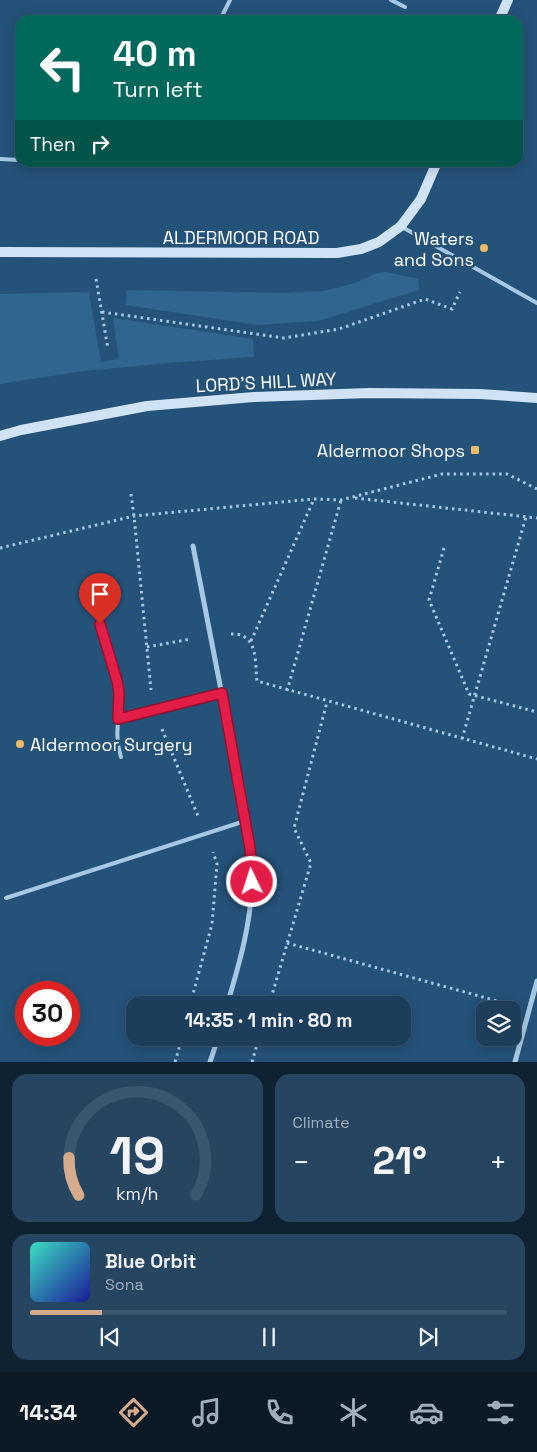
<!DOCTYPE html>
<html lang="en">
<head>
<meta charset="utf-8">
<style>
  :root { --surface:#1c3e5b; --page:#254561; --text:#f1f3f6; --muted:#a0aebb; --line:#3a5771; --accent:#d6ab8b }
  body { margin:0; font-family:"Space Grotesk",sans-serif; background:var(--page); color:var(--text); height:100vh; display:flex; flex-direction:column; font-size:19px; white-space:nowrap }
  * { box-sizing:border-box; margin:0 }
  p { font-size:16px; color:var(--muted) }
  .icon { flex:none; width:28px; height:28px; fill:none; stroke:currentColor; stroke-width:2; stroke-linecap:round; stroke-linejoin:round }
  .map { position:relative; height:1062px; overflow:hidden }
  .details { display:flex; flex-direction:column; gap:12px; padding:12px; background:#0f2232; flex:1 }
  .details>* { flex:none }
  .top-card { position:absolute; left:15px; top:15px; width:508px; height:152px; border-radius:15px; box-shadow:0 2px 12px #0003,0 0 0 1px var(--line); background:#00695c; color:#fff; overflow:hidden }
  .buttons { position:absolute; left:476px; top:1001px; display:grid; gap:10px }
  .buttons a { display:grid; place-items:center; width:45px; height:45px; border-radius:10px; background:var(--surface); box-shadow:0 2px 12px #0003,0 0 0 1px var(--line); font-size:25px }
  .speed { position:absolute; left:15px; top:981px; display:flex; gap:10px; font-size:25px; font-weight:700; text-align:center }
  .speed>* { display:grid; place-content:center; width:65px; height:65px; border-radius:50%; background:var(--surface); box-shadow:0 2px 12px #0003,0 0 0 1px var(--line); line-height:1 }
  .speed .limit { border:8px solid #d22; background:#fff; color:#111 }
  .pin { position:absolute; display:grid; place-items:center; width:42px; height:42px; color:#fff; margin:-51px -21px; border-radius:50% 50% 50% 0; rotate:-45deg; box-shadow:0 0 5px #0007 }
  .pin .icon { rotate:45deg }
  .me { position:absolute; width:55px; margin:-28px; rotate:356deg; stroke-linejoin:round; filter:drop-shadow(0 0 4px #0008) }
  .turn { display:flex; align-items:center; gap:18px; height:105px; padding:0 15px; font-size:22px }
  .turn .icon { width:65px; height:65px; stroke-width:2.5 }
  .turn b { display:block; font-size:35px; line-height:42px }
  .then { display:flex; align-items:center; height:48px; padding:0 15px; background:#0003; gap:10px; font-size:19px }
  .big { font-size:38px; font-weight:700; line-height:1.1 }
  .details .card { flex:1; display:flex; flex-direction:column; justify-content:center; gap:8px; min-width:0; padding:0 18px; border-radius:15px; background:var(--page) }
  .details .dial { align-items:center; gap:0 }
  .dial svg { height:130px; overflow:visible; fill:none; stroke:var(--line); stroke-width:7; stroke-linecap:round; text-anchor:middle }
  .dial text { fill:var(--text); stroke:none }
  .song { display:flex; align-items:center; gap:15px }
  .cover { width:60px; height:60px; border-radius:8px; background:linear-gradient(135deg,hsl(170 70% 55%),hsl(240 70% 35%)) }
  .played { height:5px; border-radius:2px; background:linear-gradient(90deg,var(--accent) 15%,var(--line) 15%) }
  .keys { display:flex; justify-content:space-around; direction:ltr }
  .heat { display:flex; justify-content:space-between; align-items:center; font-size:28px; direction:ltr }
  .details .tiles { flex:1; display:grid; gap:12px; grid-template-columns:1fr 1fr }
  .card:last-child { grid-column:span 2 }
  .trip { position:absolute; left:126px; top:996px; width:285px; height:50px; border-radius:15px; background:var(--surface); box-shadow:0 2px 12px #0003,0 0 0 1px var(--line); font-weight:700; line-height:50px; text-align:center }
  .tabs { display:flex; height:80px; justify-content:space-around; align-items:center; background:#0b1924; color:var(--muted) }
  .tabs .icon { width:35px; height:35px }
  .tabs .on { color:var(--accent) }
  .tabs b { font-size:22px; color:var(--text) }
  .map>svg:first-child { display:block }
  .green { fill:#306590 }
  .lines { fill:none; stroke-linecap:round; stroke-linejoin:round }
  .path { stroke:#a7c8e3; stroke-width:3; stroke-dasharray:2.5 4; stroke-linecap:butt }
  .lane { stroke:#a7c8e3; stroke-width:4 }
  .street { stroke:#a7c8e3; stroke-width:5 }
  .secondary { stroke:#d0e3f4; stroke-width:10 }
  .route-casing { stroke:#92132f; stroke-width:12 }
  .route { stroke:#e11d48; stroke-width:9 }
  .poi-dot { fill:#edbb6c; stroke:#255279; stroke-width:2 }
  .labels { text-anchor:middle; dominant-baseline:central; stroke-width:5; stroke-linejoin:round; paint-order:stroke }
  .street-label { font-size:18px; fill:#fff; stroke:#255279 }
  .poi-label { font-size:18px; fill:#fff; stroke:#255279; text-anchor:end }
</style>
</head>
<body>
<div class="map">
<svg width="537" height="1062" viewBox="0 0 537 1062">
  <rect width="100%" height="100%" fill="#255279"/>
  <path class="green" d="M 386,272 L 418,279 L 419,290 L 318,321 L 258,325 L 126,305 L 127,290 L 283,293 L 324,291 L 355,283 L 377,273 Z
    M 89,292 L 101,362 L 119,359 L 113,318 L 253,339 L 254,357 L 168,363 L 84,371 L 0,384 L 0,294 Z"/>
  <g class="lines">
    <path class="path" d="M 96,279 L 108,349
      M 102,312 L 284,338 L 339,329 L 425,299 L 452,309 L 460,292
      M 131,494 L 134,516 L 151,690
      M 355,498 L 537,518
      M 0,548 L 134,516 L 314,499 L 341,500 L 442,474 L 507,474 L 537,489
      M 444,548 L 429,600 L 469,694 L 537,712
      M 231,634 C 235,634 240,634 243,636 C 258,643 255,668 257,681 L 537,759
      M 251,641 L 314,499
      M 147,647 L 191,639
      M 287,691 L 341,500
      M 162,729 L 198,816
      M 462,739 L 526,517
      M 287,943 L 508,1004
      M 190,1005 L 212,924 L 217,864 L 213,852
      M 269,1005 L 311,863 L 294,828 L 327,702
      M 175,1062 L 182,1038
      M 252,1062 L 259,1038"/>
    <path class="lane" d="M 391,0 L 405,7
      M 220,20 L 230,0
      M 0,159 L 20,160
      M 402,227 L 537,303
      M 99,624 C 106,645 117,670 119,692 C 121,715 113,733 121,757
      M 118,719 L 222,693
      M 6,898 L 245,821"/>
    <path class="street" d="M 193,546 C 207,618 221,690 235,762 C 242,801 253,842 252,882 C 251,924 239,965 227,1005
      M 210,1062 L 218,1038
      M 515,1062 L 537,981"/>
    <path class="secondary" d="M 499,20 L 508,0
      M 0,252 L 337,253 L 361,249 L 379,242 L 401,226 L 421,199 L 437,162
      M 0,436 L 21,430 L 147,406 L 254,397 L 369,393 L 480,394 L 537,398"/>
  </g>
  <g class="lines">
    <defs>
      <path id="route" d="M 100,624 L 117,681 L 119,692 L 118,719 L 222,693 L 250,848 L 252,882"/>
    </defs>
    <use href="#route" class="route-casing"/>
    <use href="#route" class="route"/>
  </g>
  <g class="poi-dot">
    <circle cx="484" cy="248" r="5"/>
    <rect x="470" y="445" width="10" height="10" rx="2.5"/>
    <circle cx="20" cy="744" r="5"/>
  </g>
  <g class="labels">
    <g class="street-label">
      <text x="241" y="237">ALDERMOOR ROAD</text>
      <text transform="translate(266 382) rotate(-3)">LORD'S HILL WAY</text>
    </g>
    <g class="poi-label">
      <text x="474" y="238">Waters<tspan x="474" dy="21">and Sons</tspan></text>
      <text x="465" y="450">Aldermoor Shops</text>
      <text x="30" y="744" text-anchor="start">Aldermoor Surgery</text>
    </g>
  </g>
</svg>
<div class="buttons">
<a><svg class="icon" aria-label="layers" viewBox="0 0 24 24"><path d="M12 4l9 5-9 5-9-5zM3 14l9 5 9-5"/></svg></a>
</div>
<div class="speed"><div class="limit">30</div></div>
<div class="pin" style="left:100px;top:624px;background:#d93025"><svg class="icon" aria-label="arrive" viewBox="0 0 24 24"><path d="M6 21V4h12l-3 4 3 4H6"/></svg></div>
<svg class="me" style="left:252px;top:882px" viewBox="-20 -20 40 40"><circle r="17" fill="#e11d48" stroke="#fff" stroke-width="3"/><path d="M0-11L8 9 0 5-8 9z" fill="#fff"/></svg>
<div class="trip">14:35 · 1 min · 80 m</div>
<div class="top-card">
<div class="turn"><svg class="icon" aria-label="left" viewBox="0 0 24 24"><path d="M17 20v-9H6M10 6l-5 5 5 5"/></svg><div><b>40 m</b>Turn left</div></div>
<div class="then">Then<svg class="icon" aria-label="right" viewBox="0 0 24 24"><path d="M7 20v-9h11M14 6l5 5-5 5"/></svg></div>
</div>
</div>
<section class="details">
<div class="tiles">
<div class="card dial"><svg viewBox="0 0 100 80">
<path d="M14 69A42 42 0 1 1 86 69"/>
<path d="M14 69A42 42 0 0 1 8 46" stroke="#d6ab8b"/>
<text x="50" y="56" font-size="32" font-weight="700">19</text>
<text x="50" y="72" font-size="11">km/h</text>
</svg></div>
<div class="card"><p>Climate</p>
<div class="heat"><a>−</a><b class="big">21°</b><a>+</a></div>
</div>
<div class="card">
<div class="song"><i class="cover"></i><div><b>Blue Orbit</b><p>Sona</p></div></div>
<div class="played"></div>
<div class="keys"><svg class="icon" aria-label="previous" viewBox="0 0 24 24"><path d="M18 5L8 12l10 7zM5 5v14"/></svg><svg class="icon" aria-label="pause" viewBox="0 0 24 24"><path d="M8 5v14M16 5v14"/></svg><svg class="icon" aria-label="next" viewBox="0 0 24 24"><path d="M6 5l10 7-10 7zM19 5v14"/></svg></div>
</div>
</div>
</section>
<nav class="tabs">
<b>14:34</b>
<svg class="icon on" aria-label="directions" viewBox="0 0 24 24"><path d="M12 3l9 9-9 9-9-9zM9 14v-3h6M13 9l2 2-2 2"/></svg>
<svg class="icon" aria-label="music" viewBox="0 0 24 24"><path d="M9 18V5l10-2v13"/><circle cx="6" cy="18" r="3"/><circle cx="16" cy="16" r="3"/></svg>
<svg class="icon" aria-label="phone" viewBox="0 0 24 24"><path d="M5 4h4l2 5-3 2q2 4 5 5l2-3 5 2v4C11 20 4 13 5 4z"/></svg>
<svg class="icon" aria-label="climate" viewBox="0 0 24 24"><path d="M12 3v18M4 7l16 10M4 17L20 7"/></svg>
<svg class="icon" aria-label="car" viewBox="0 0 24 24"><path d="M5 17H2v-5l4-1 3-4h7l3 4 3 1v5h-3M9 17h6M6 11h13"/><circle cx="7" cy="17" r="2"/><circle cx="17" cy="17" r="2"/></svg>
<svg class="icon" aria-label="filters" viewBox="0 0 24 24"><path d="M4 7h16M4 17h16"/><circle cx="9" cy="7" r="2"/><circle cx="15" cy="17" r="2"/></svg>
</nav>
</body>
</html>
